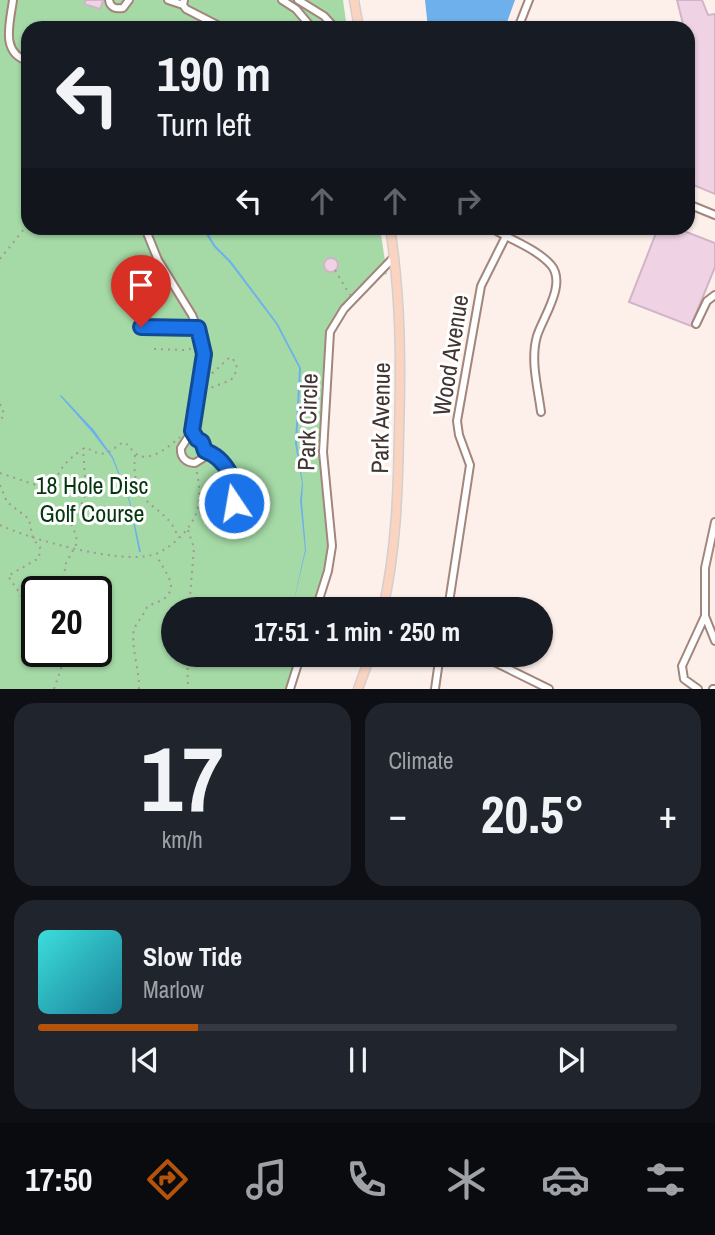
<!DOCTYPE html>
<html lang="en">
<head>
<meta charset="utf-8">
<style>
  :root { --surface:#171b24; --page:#20242c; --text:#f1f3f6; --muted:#9ea1a6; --line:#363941; --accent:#b45309 }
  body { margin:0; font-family:"Archivo Narrow",sans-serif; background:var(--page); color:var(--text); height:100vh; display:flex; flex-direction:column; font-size:26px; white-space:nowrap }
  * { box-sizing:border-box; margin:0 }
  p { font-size:23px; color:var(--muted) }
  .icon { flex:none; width:38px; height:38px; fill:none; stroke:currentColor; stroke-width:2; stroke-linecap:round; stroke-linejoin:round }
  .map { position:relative; height:689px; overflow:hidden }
  .side { display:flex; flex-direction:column; gap:14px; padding:14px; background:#0d0f14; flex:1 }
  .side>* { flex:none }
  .hud { position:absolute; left:21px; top:21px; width:674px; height:214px; border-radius:21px; box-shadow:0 2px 5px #0004; background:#171b24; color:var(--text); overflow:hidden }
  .speed { position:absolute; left:21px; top:576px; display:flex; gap:14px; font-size:35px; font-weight:700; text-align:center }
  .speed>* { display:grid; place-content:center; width:91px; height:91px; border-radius:50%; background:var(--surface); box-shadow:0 2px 5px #0004; line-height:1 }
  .speed .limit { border:4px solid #111; border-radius:10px; background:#fff; color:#111 }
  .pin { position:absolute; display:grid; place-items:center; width:60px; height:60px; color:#fff; margin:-72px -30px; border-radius:50% 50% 50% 0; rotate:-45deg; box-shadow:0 0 7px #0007 }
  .pin .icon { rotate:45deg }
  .me { position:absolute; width:77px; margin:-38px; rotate:348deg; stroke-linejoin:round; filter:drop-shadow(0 0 5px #0008) }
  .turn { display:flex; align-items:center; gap:24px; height:147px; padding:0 21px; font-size:32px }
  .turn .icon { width:91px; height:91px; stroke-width:2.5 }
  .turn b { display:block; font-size:49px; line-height:60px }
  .lanes { display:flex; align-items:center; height:66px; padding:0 21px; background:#0003; justify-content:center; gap:35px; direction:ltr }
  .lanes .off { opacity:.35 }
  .big { font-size:52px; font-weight:700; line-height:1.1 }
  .side .card { flex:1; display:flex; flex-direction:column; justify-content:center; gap:10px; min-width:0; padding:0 24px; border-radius:21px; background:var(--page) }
  .side .dial { align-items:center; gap:0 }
  .dial b { font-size:91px; line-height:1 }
  .song { display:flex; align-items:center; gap:21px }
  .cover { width:84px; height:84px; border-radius:10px; background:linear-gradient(135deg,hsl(180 70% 55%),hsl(190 70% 35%)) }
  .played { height:7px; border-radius:4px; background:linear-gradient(90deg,var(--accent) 25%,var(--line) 25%) }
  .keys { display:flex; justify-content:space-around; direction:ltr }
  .heat { display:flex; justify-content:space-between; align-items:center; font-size:38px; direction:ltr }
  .side .tiles { flex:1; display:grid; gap:14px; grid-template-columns:1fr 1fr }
  .card:last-child { grid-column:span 2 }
  .trip { position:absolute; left:161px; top:597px; width:392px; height:70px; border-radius:35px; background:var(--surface); box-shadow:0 2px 5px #0004; font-weight:700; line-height:70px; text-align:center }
  .dock { display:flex; height:112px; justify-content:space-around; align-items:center; background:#090b0e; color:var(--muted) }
  .dock .icon { width:49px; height:49px }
  .dock .current { color:var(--accent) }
  .dock b { font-size:32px; color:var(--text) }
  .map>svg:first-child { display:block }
  .green { fill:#a5daa7; fill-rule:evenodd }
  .water { fill:#6db0eb }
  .building { fill:#efd3e4; stroke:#d1b5c6; stroke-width:2 }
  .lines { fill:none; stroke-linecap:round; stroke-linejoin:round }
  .minor-casing { stroke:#a3867b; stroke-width:10 }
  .major-casing { stroke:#d2cfce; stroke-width:11 }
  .path { stroke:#a59894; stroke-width:2; stroke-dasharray:2 5; stroke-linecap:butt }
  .minor { stroke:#fff; stroke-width:6 }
  .major { stroke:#fbd3c1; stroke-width:8 }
  .route-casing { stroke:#114b97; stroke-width:18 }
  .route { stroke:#1a73e8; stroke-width:12 }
  .labels { text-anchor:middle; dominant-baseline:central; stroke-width:6; stroke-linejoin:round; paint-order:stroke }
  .street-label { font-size:24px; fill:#423531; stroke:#fff }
  .park-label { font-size:24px; fill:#05370f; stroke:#fff }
</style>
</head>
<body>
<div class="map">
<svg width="715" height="689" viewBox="0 0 715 689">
  <rect width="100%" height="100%" fill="#fdf0eb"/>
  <path class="green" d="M 0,0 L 343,0 L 347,28 L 28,28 L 28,228 L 380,228 L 387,274 L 379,276 L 340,318 L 335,327 L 326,451 L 335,538 L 330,578 L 320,609 L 173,609 L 173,654 L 305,655 L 294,689 L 0,689 ZM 37,592 L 96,592 L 96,651 L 37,651 Z"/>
  <path class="water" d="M 425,0 L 515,0 L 505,28 L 428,28 Z
    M 202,228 L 205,228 L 215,245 L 231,261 L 278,324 L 301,368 L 297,444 L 303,484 L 302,501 L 306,550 L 292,609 L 305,550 L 300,501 L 302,483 L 295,443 L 299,368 L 276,324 L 229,262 L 214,247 Z
    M 61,395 L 94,430 L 113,457 L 130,501 L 141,552 L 139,552 L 129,501 L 112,458 L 92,432 L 60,396 Z"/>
  <path class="building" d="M 86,0 L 103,0 L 103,1 L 100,9 L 84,4 Z
    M 677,0 L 702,0 L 708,15 L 715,14 L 715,194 L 691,184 L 694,176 L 688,173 L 688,28 L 684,28 Z
    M 658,228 L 676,228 L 715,243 L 715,267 L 691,326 L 629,302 Z
    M324 265a7 7 0 1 1 14 0a7 7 0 1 1-14 0Z"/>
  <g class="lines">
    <defs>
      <path id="minor" d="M 13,0 C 10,23 0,53 28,61
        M 109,0 C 110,8 116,9 123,8 L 129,0
        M 168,0 L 183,5
        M 184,0 L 183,5 L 186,9 L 223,28
        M 282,0 L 296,9 L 312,28
        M 298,0 L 324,16 L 335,28
        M 518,28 L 529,0
        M 688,204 L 715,215
        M 145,228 L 158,260 L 192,315 L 203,342 L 203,360 L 192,431 L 181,448 C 180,457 186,463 195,463 L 203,458 L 205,449 L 192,431
        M 492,228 C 510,240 536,248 551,265 C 567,284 543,317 537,336 C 530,360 538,388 541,412
        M 696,324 L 707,301 L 715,295
        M 141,327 L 198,328
        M 205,451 C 224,457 247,494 229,508
        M 316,609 L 328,571 L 332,546 L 323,452 L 330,332 L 344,309 L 394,257
        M 448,609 L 470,465 L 459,435 L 457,421 L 481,286 L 506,236
        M 705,616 L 705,568 L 715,522
        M 478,654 L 549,689
        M 290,689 L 301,654
        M 435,689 L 440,654
        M 698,689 L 684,679 L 682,666 L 705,616 L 715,641
        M 713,689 L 715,689"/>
      <path id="major" d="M 354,0 L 359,28
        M 383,609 C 396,551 398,493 399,435 C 401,365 401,297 390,228
        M 358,689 L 371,654"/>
    </defs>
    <use href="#minor" class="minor-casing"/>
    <use href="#major" class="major-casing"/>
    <path class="path" d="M 0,259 L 28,224
      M 335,270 L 350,295
      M 154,349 L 184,350 L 195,348
      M 205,390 L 231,380 C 237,372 240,364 230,357 L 208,377
      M 0,404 L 4,413 L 0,423
      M 135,455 C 130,514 167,500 178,538
      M 0,473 L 48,489 L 55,486 C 57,470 68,459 82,450
      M 0,485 L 7,502 L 29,519 L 33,539 L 40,547 L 39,558 L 8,576 L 29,607 L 37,629
      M 0,525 C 32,540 119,564 152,555 C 164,552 174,543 183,534 C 201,515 202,494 196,469
      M 188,530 L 194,548 L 189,609
      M 64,592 L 65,565 L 77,543 L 76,535 L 69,519 L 79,512 L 86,491 L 83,449 L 86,447 C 103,459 108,453 123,442 C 130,445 130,449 135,453 C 148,465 171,445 180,437
      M 46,651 L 49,653 L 59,651
      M 187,654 L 188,689
      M 54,689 L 67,651
      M 139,689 C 140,672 129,640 135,627 C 139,619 144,615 147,607 C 153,603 163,601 167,596 C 179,583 160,567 157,555"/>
    <use href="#minor" class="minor"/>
    <use href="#major" class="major"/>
  </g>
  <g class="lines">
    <defs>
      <path id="route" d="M 141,327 L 198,328 L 204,354 L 192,431 L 197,439 L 202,442 L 205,451 C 224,457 240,483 234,503"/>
    </defs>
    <use href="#route" class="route-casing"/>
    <use href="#route" class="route"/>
  </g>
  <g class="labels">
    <g class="street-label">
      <text transform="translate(450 355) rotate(-81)">Wood Avenue</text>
      <text transform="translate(380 418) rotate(-89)">Park Avenue</text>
      <text transform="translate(307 422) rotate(-88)">Park Circle</text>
    </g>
    <g class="park-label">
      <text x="92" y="485">18 Hole Disc<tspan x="92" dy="28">Golf Course</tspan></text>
    </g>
  </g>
</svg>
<div class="speed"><div class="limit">20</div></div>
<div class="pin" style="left:141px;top:327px;background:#d93025"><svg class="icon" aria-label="arrive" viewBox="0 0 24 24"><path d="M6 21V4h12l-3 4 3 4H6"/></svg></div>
<svg class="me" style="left:234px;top:503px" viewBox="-20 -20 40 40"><circle r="17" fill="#1a73e8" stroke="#fff" stroke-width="3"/><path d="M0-11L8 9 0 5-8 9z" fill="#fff"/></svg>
<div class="trip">17:51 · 1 min · 250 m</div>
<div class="hud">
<div class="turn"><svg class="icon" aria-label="left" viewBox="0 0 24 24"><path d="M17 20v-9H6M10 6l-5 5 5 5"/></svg><div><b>190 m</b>Turn left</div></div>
<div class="lanes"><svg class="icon" aria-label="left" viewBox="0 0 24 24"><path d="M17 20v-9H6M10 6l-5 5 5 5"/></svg><svg class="icon off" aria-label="ahead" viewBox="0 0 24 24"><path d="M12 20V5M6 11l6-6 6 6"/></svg><svg class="icon off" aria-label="ahead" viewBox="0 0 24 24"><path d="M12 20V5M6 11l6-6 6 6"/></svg><svg class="icon off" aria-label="right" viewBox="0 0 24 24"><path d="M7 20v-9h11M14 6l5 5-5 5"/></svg></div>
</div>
</div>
<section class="side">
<div class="tiles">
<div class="card dial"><b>17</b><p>km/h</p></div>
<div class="card"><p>Climate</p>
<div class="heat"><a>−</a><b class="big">20.5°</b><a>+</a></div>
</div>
<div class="card">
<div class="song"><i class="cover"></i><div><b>Slow Tide</b><p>Marlow</p></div></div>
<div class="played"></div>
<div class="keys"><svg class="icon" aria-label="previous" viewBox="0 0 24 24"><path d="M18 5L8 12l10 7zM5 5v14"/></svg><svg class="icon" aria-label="pause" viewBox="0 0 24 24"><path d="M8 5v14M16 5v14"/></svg><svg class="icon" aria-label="next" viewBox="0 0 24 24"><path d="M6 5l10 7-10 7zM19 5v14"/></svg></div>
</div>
</div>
</section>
<nav class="dock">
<b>17:50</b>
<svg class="icon current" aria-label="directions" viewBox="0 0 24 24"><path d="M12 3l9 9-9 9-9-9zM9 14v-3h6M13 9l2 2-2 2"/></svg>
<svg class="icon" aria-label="music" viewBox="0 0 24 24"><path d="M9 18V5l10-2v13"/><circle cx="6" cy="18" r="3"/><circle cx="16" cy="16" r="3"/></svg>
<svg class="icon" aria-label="phone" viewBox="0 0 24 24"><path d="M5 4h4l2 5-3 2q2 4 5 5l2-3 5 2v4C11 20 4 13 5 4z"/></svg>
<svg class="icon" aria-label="climate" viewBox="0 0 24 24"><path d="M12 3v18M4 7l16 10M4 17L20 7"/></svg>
<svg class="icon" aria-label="car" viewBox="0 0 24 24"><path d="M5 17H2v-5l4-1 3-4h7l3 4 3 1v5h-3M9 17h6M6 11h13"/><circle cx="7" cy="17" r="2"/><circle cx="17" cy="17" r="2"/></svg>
<svg class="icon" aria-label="filters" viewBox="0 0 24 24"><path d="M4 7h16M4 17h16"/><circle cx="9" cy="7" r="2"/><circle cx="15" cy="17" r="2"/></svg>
</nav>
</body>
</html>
